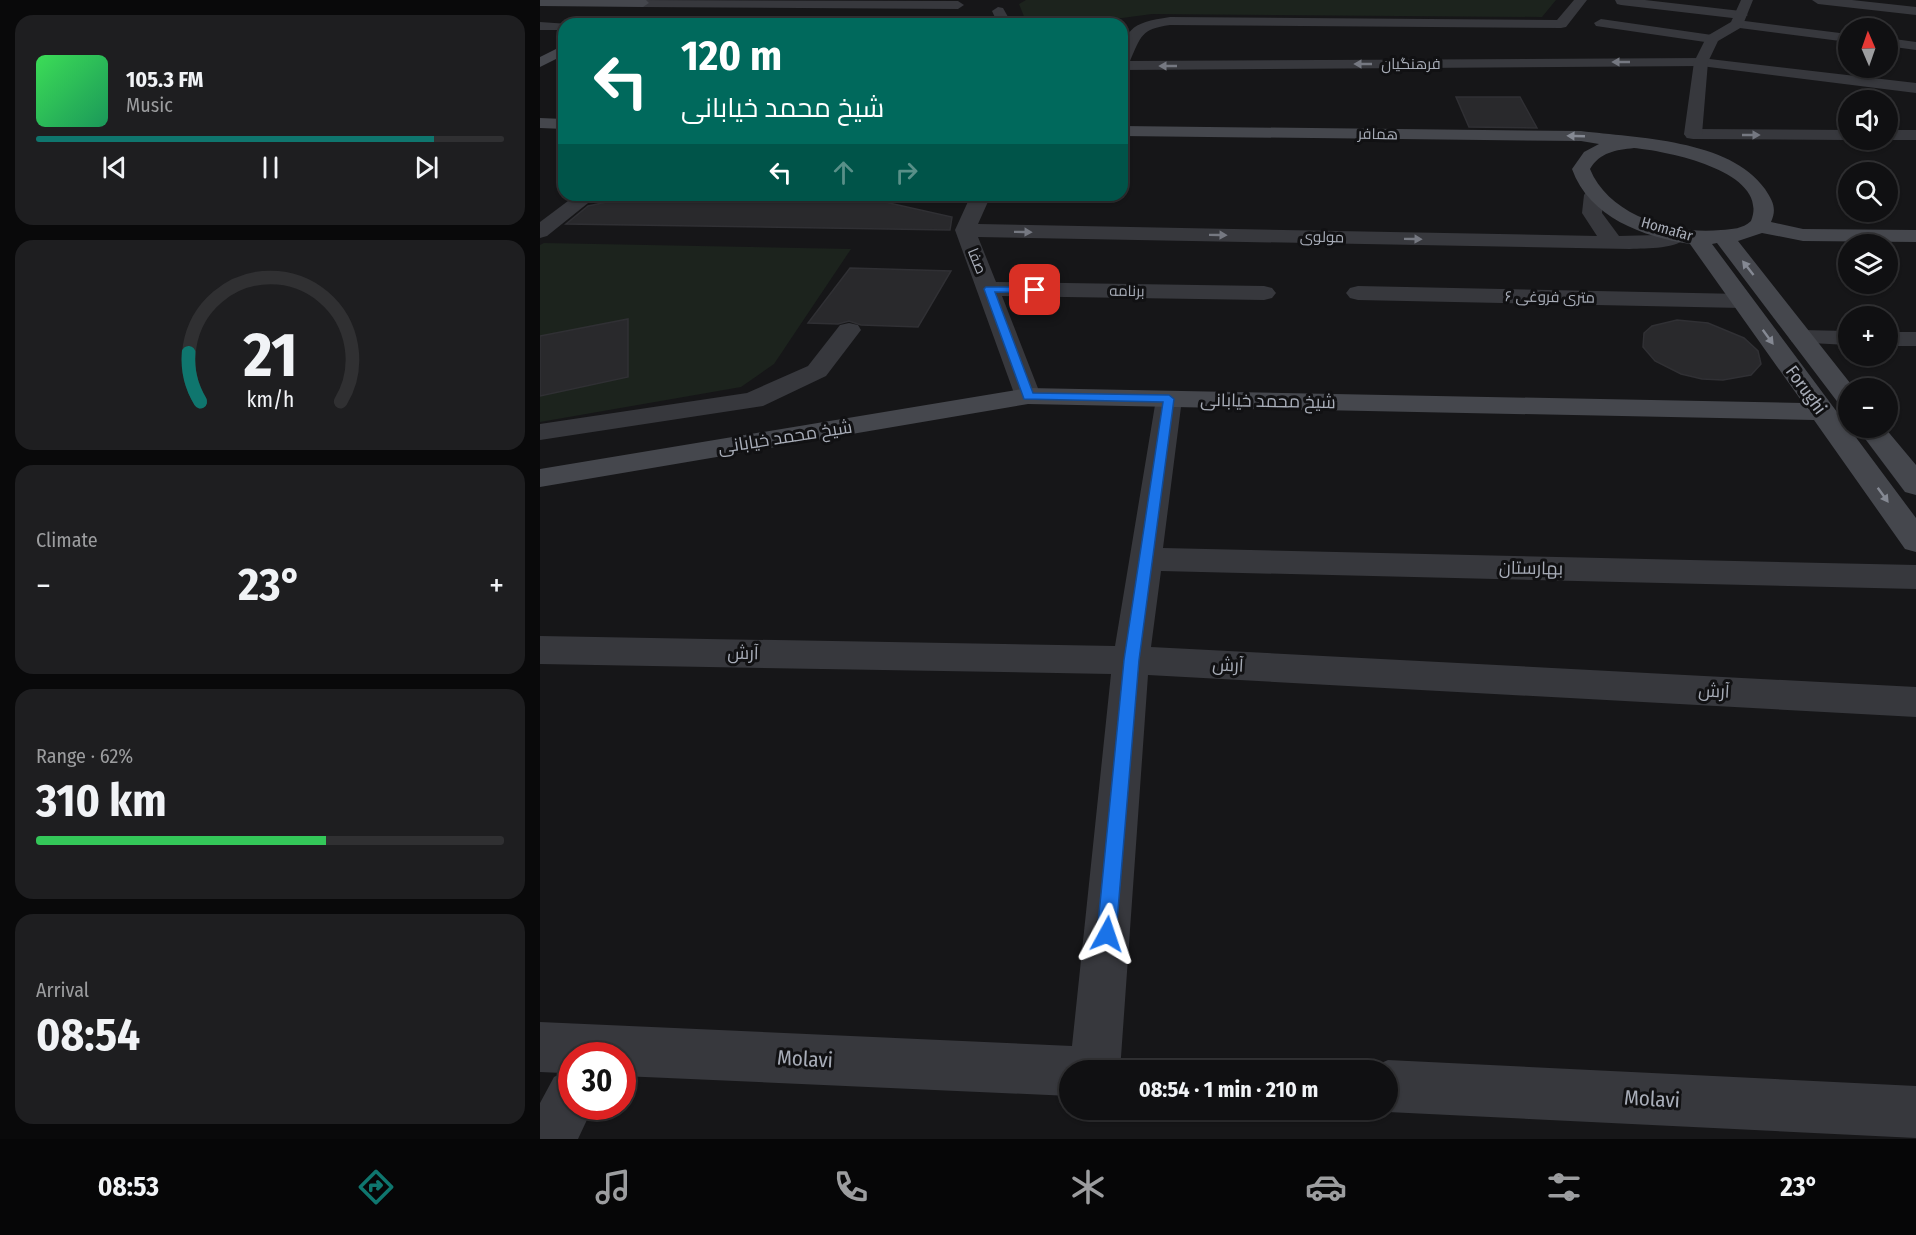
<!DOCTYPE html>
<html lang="en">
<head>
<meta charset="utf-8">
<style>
  :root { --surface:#101012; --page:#1e1e20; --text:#f1f3f6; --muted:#9c9d9f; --line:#303032; --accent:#0f766e }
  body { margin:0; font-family:"Fira Sans Condensed",Cairo,sans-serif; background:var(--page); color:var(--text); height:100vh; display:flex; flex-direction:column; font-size:22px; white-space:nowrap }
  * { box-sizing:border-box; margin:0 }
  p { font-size:20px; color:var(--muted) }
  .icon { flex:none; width:33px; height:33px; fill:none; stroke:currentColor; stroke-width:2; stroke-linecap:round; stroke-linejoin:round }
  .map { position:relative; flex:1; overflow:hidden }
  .details { display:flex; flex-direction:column; gap:15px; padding:15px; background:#09090a; width:540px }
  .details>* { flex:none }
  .guide { position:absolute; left:18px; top:18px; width:570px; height:183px; border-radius:18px; box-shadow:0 2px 4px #0004,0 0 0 2px var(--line); background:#00695c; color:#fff; overflow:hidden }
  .needle { width:39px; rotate:358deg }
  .controls { position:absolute; left:1298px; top:18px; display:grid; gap:12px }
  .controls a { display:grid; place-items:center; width:60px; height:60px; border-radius:50%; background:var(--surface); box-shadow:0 2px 4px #0004,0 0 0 2px var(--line); font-size:30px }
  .speed { position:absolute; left:18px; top:1042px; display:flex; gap:12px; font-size:30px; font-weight:700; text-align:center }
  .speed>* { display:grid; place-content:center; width:78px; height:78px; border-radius:50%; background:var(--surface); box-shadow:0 2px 4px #0004,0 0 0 2px var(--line); line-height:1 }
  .speed .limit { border:9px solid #d22; background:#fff; color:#111 }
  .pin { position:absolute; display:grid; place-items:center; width:51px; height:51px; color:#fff; margin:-26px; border-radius:12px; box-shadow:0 3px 9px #0006 }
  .me { position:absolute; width:66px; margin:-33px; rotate:5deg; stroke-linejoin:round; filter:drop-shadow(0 0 4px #0008) }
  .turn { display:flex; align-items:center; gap:21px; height:126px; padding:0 24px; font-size:27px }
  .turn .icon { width:78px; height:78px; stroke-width:2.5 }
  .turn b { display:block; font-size:42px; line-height:51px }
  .lanes { display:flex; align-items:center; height:57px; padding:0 24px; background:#0003; justify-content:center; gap:30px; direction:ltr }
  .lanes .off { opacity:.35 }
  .big { font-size:45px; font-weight:700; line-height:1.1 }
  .details .tile { flex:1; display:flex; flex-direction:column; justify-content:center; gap:9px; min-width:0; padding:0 21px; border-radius:18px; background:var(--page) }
  .details .dial { align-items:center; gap:0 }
  .dial svg { height:156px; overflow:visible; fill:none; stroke:var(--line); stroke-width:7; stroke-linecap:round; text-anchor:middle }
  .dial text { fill:var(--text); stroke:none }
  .song { display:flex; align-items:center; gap:18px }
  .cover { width:72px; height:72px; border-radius:9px; background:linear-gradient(135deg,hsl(130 70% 55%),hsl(150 70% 35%)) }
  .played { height:6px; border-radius:3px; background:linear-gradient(90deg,var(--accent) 85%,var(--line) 85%) }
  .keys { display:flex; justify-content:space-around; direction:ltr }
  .heat { display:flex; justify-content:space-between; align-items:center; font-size:33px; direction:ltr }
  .charge { height:9px; border-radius:4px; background:linear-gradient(90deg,#34c759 62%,var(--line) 0) }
  .trip { position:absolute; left:519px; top:1060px; width:339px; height:60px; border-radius:30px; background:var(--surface); box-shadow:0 2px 4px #0004,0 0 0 2px var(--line); font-weight:700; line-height:60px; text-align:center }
  .menu { display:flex; height:96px; justify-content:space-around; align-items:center; background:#060607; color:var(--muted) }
  .menu .icon { width:42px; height:42px }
  .menu .selected { color:var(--accent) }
  .menu b { font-size:27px; color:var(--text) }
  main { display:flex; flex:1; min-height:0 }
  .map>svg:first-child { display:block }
  .green { fill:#1c231d }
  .building { fill:#29292c; stroke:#303034; stroke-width:1.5 }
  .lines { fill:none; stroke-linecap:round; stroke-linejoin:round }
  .minor { fill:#37383d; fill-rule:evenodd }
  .tertiary { fill:#37383d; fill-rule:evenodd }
  .secondary { fill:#45474d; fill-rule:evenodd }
  .oneway { fill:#757881 }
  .oneway2 { fill:#858993 }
  .route { fill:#1a73e8; stroke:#114b97; stroke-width:1.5 }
  .labels { text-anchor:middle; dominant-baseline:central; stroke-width:6; stroke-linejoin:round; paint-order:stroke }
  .far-street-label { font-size:15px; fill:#a8adb8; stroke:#111113 }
  .street-label { font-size:18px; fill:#a8adb8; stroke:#111113 }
  .near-street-label { font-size:21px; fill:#a8adb8; stroke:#111113 }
</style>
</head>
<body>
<main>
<section class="details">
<div class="tile">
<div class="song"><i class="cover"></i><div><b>105.3 FM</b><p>Music</p></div></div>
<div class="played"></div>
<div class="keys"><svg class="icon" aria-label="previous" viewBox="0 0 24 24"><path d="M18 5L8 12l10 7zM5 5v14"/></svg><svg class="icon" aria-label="pause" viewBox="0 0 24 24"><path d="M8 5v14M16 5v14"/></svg><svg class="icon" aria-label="next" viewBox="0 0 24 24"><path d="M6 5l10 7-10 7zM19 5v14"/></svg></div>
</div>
<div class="tile dial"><svg viewBox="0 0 100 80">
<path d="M14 69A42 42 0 1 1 86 69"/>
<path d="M14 69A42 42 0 0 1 8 44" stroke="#0f766e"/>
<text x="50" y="56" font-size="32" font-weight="700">21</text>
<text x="50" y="72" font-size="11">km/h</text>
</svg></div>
<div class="tile"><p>Climate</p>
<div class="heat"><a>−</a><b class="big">23°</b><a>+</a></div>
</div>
<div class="tile"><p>Range · 62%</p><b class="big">310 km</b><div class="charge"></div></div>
<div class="tile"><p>Arrival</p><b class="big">08:54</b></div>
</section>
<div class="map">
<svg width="1376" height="1139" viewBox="0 0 1376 1139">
  <rect width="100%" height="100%" fill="#161618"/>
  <path class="green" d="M 486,0 L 1016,0 L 1002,17 L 612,14 L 567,20 L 565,24 L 487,24 L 479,4 Z
    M 4,243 L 311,249 L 234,364 L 201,387 L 0,422 L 0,245 Z"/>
  <path class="building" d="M 916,97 L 980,97 L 997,128 L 929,127 Z
    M 100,195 L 178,201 L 224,197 L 280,202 L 327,198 L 412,217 L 410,230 L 26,224 L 48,206 Z
    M 310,268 L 411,271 L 378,327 L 321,325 L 309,321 L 298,324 L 268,323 Z
    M 88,319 L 88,377 L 0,396 L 0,336 Z
    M 1137,320 L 1168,323 L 1204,338 L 1218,351 L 1221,364 L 1211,375 L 1183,380 L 1162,379 L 1141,374 L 1115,361 L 1103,347 L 1104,333 L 1112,326 Z"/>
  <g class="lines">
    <path class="minor" d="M 100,0 L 418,1 L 424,5 L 418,9 L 103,7 L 97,3 Z
      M 1034,0 L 1047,0 L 1026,27 L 1021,28 L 630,25 C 601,29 601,36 590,61 L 1161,58 L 1376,83 L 1376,93 L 1161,66 L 582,70 C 582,29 590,23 630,17 L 1017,20 Z
      M 1075,0 L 1105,0 L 1201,11 L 1208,15 L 1201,19 L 1081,5 L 1077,4 Z
      M 1272,0 L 1312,0 L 1376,7 L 1376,15 L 1278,4 Z
      M 458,7 L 463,8 L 472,24 L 458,24 L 452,11 Z
      M 1061,19 L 1172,35 L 1179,39 L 1172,43 L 1056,26 L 1054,23 Z
      M 1197,20 L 1308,34 L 1308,42 L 1192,27 L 1190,24 Z
      M 0,22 L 29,24 L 24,24 L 24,30 L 0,30 Z
      M 1347,38 L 1376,42 L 1376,50 L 1347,46 Z
      M 1153,129 L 1308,130 L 1308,140 L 1311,140 L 1308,140 L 1153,139 L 1147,138 L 1144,134 L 1147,130 Z
      M 1347,130 L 1376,130 L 1376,140 L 1344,140 L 1347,140 Z
      M 1054,189 L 1061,191 L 1064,195 L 1062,213 L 1079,236 L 1118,235 L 1138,229 L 1145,231 L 1149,235 C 1138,250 1107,248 1090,249 L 438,237 L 456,282 L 724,286 L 732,288 L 736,293 L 732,298 L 724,300 L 462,296 L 501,396 L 497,402 L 488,404 L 479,402 L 475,396 L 415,230 L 431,195 L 451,195 L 438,224 L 1057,236 L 1042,213 L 1044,195 L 1047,191 Z
      M 36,195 L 58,195 L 7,236 L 0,238 L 0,222 Z
      M 818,286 L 1202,294 L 1210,296 L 1214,301 L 1210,306 L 1202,308 L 818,300 L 810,298 L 806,293 L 810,288 Z
      M 309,323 L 318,325 L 321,330 L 286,376 L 223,406 L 0,440 L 0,424 L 207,393 L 268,366 L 300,325 Z
      M 1261,330 L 1308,331 L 1308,345 L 1252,342 L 1249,337 L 1252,332 Z
      M 1347,332 L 1376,332 L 1376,346 L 1347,346 Z
      M 629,391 L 639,393 L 642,399 L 623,548 L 1376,565 L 1376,589 L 621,571 L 611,647 L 1376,687 L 1376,717 L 608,675 L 580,1071 L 530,1071 L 530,1096 L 82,1076 L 82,1056 L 32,1056 L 32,1107 L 53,1107 L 38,1139 L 0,1139 L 0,1103 L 14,1077 L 22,1073 L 0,1072 L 0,1022 L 532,1046 L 571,674 L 0,664 L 0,636 L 575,646 L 616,399 L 619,393 Z
      M 848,1060 L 1376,1086 L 1376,1138 L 848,1112 L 844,1110 L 848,1110 L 848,1071 L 828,1071 L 830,1068 Z"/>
    <path class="tertiary" d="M 1201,0 L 1213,0 L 1202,27 L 1178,41 L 1168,62 L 1162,134 L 1159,138 L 1147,138 L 1144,134 L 1154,62 L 1167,36 L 1191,22 Z"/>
    <path class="secondary" d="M 0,0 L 106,0 L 109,3 L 103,7 L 0,6 Z
      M 24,45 L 24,55 L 0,67 L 0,57 Z
      M 0,118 L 24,119 L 24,129 L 0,128 Z
      M 582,126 L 1041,131 C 1096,138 1190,139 1225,189 C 1233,201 1237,209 1231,222 L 1263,229 L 1376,230 L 1376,242 L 1263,241 L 1222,233 L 1198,241 L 1314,388 L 1308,388 L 1308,406 L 1299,404 L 1177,243 L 1172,244 L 1376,518 L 1376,552 L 1365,549 L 1274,420 L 488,404 L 0,487 L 0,469 L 488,388 L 1263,403 L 1150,244 C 1103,237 1049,217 1032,169 L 1044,152 L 1059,144 L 1041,141 L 582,136 ZM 1094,148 C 1126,151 1231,171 1211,221 C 1202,229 1193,229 1181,230 C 1134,235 1069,216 1050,169 C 1060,152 1076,150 1094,148 Z
      M 1317,428 L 1345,428 L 1376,465 L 1376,495 L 1365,492 Z"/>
  </g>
  <defs><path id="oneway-solid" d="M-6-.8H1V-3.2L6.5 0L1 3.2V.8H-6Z" transform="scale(1.5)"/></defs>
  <g class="oneway">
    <use href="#oneway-solid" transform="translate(1081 62) rotate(180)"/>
    <use href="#oneway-solid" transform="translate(823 64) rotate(180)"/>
    <use href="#oneway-solid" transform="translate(628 66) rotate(180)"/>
    <use href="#oneway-solid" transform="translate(1211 135)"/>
    <use href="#oneway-solid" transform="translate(483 232) rotate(1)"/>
    <use href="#oneway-solid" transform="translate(678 235) rotate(1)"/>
    <use href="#oneway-solid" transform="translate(873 239) rotate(1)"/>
  </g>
  <g class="oneway2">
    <use href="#oneway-solid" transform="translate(1036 136) rotate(-178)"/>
    <use href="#oneway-solid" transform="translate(1208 268) rotate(-128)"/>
    <use href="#oneway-solid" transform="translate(1228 337) rotate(54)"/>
    <use href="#oneway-solid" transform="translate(1343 495) rotate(54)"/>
  </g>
  <path class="route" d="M 446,287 L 495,287 L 500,290 L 495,293 L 455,292 L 493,393 L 629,395 L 634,399 L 599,660 L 576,934 L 574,941 L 567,943 L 560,941 L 557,934 L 584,660 L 623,402 L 484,399 L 444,289 Z"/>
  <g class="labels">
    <g class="far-street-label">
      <text x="871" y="64">فرهنگیان</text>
      <text transform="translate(838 134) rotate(1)">همافر</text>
      <text transform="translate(1127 229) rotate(16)">Homafar</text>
      <text transform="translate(782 237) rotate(1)">مولوی</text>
      <text transform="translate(437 261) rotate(68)">صفا</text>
      <text transform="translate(587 291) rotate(1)">برنامه</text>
      <text transform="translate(1010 297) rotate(1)">۶ متری فروغی</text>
    </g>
    <g class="street-label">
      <text transform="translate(1266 390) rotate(54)">Forughi</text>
      <text transform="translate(728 401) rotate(1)">شیخ محمد خیابانی</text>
      <text transform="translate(245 437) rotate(-9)">شیخ محمد خیابانی</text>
      <text transform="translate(991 568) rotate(1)">بهارستان</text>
      <text transform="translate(203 653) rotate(1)">آرش</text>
      <text transform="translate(688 665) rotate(3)">آرش</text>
      <text transform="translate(1174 691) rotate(3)">آرش</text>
    </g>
    <g class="near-street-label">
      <text transform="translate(265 1059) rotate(3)">Molavi</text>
      <text transform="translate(1112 1099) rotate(3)">Molavi</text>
    </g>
  </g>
</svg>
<div class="controls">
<a><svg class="needle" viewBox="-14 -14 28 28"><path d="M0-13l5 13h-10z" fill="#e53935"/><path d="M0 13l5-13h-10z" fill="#9c9d9f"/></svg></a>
<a><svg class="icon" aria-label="sound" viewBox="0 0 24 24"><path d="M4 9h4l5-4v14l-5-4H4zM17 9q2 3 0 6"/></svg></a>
<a><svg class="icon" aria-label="search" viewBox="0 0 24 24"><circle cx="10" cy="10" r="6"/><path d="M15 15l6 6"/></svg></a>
<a><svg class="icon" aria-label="layers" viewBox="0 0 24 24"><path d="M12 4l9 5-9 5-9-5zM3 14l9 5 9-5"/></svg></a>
<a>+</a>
<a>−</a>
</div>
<div class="speed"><div class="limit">30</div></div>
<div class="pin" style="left:495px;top:290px;background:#d93025"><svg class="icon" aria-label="arrive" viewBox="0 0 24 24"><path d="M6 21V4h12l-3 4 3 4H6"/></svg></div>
<svg class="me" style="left:567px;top:934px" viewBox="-20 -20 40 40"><path d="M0-17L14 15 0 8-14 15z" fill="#1a73e8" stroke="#fff" stroke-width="4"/></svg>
<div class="trip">08:54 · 1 min · 210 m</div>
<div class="guide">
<div class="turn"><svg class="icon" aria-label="left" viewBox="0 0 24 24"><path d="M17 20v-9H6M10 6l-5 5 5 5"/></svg><div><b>120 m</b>شیخ محمد خیابانی</div></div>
<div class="lanes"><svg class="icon" aria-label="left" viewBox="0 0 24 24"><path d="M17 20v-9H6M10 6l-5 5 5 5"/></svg><svg class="icon off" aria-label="ahead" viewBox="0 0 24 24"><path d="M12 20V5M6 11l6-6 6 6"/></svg><svg class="icon off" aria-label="right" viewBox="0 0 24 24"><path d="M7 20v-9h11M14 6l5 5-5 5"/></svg></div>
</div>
</div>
</main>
<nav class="menu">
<b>08:53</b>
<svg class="icon selected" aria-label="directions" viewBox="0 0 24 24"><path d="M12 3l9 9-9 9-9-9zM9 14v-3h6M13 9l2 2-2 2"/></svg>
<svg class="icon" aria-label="music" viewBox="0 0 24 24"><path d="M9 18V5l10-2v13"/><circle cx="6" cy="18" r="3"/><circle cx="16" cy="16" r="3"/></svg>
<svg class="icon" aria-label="phone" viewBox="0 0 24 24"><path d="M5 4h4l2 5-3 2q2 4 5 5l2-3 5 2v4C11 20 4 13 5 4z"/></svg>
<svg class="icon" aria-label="climate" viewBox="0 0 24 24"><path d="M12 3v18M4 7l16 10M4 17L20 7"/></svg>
<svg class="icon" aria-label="car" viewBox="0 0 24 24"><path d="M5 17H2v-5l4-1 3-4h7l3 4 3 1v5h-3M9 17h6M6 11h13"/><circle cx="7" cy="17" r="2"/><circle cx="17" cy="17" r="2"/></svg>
<svg class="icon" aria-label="filters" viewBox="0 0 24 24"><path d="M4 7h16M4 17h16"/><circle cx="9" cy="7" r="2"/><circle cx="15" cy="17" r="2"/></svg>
<b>23°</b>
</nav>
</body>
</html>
